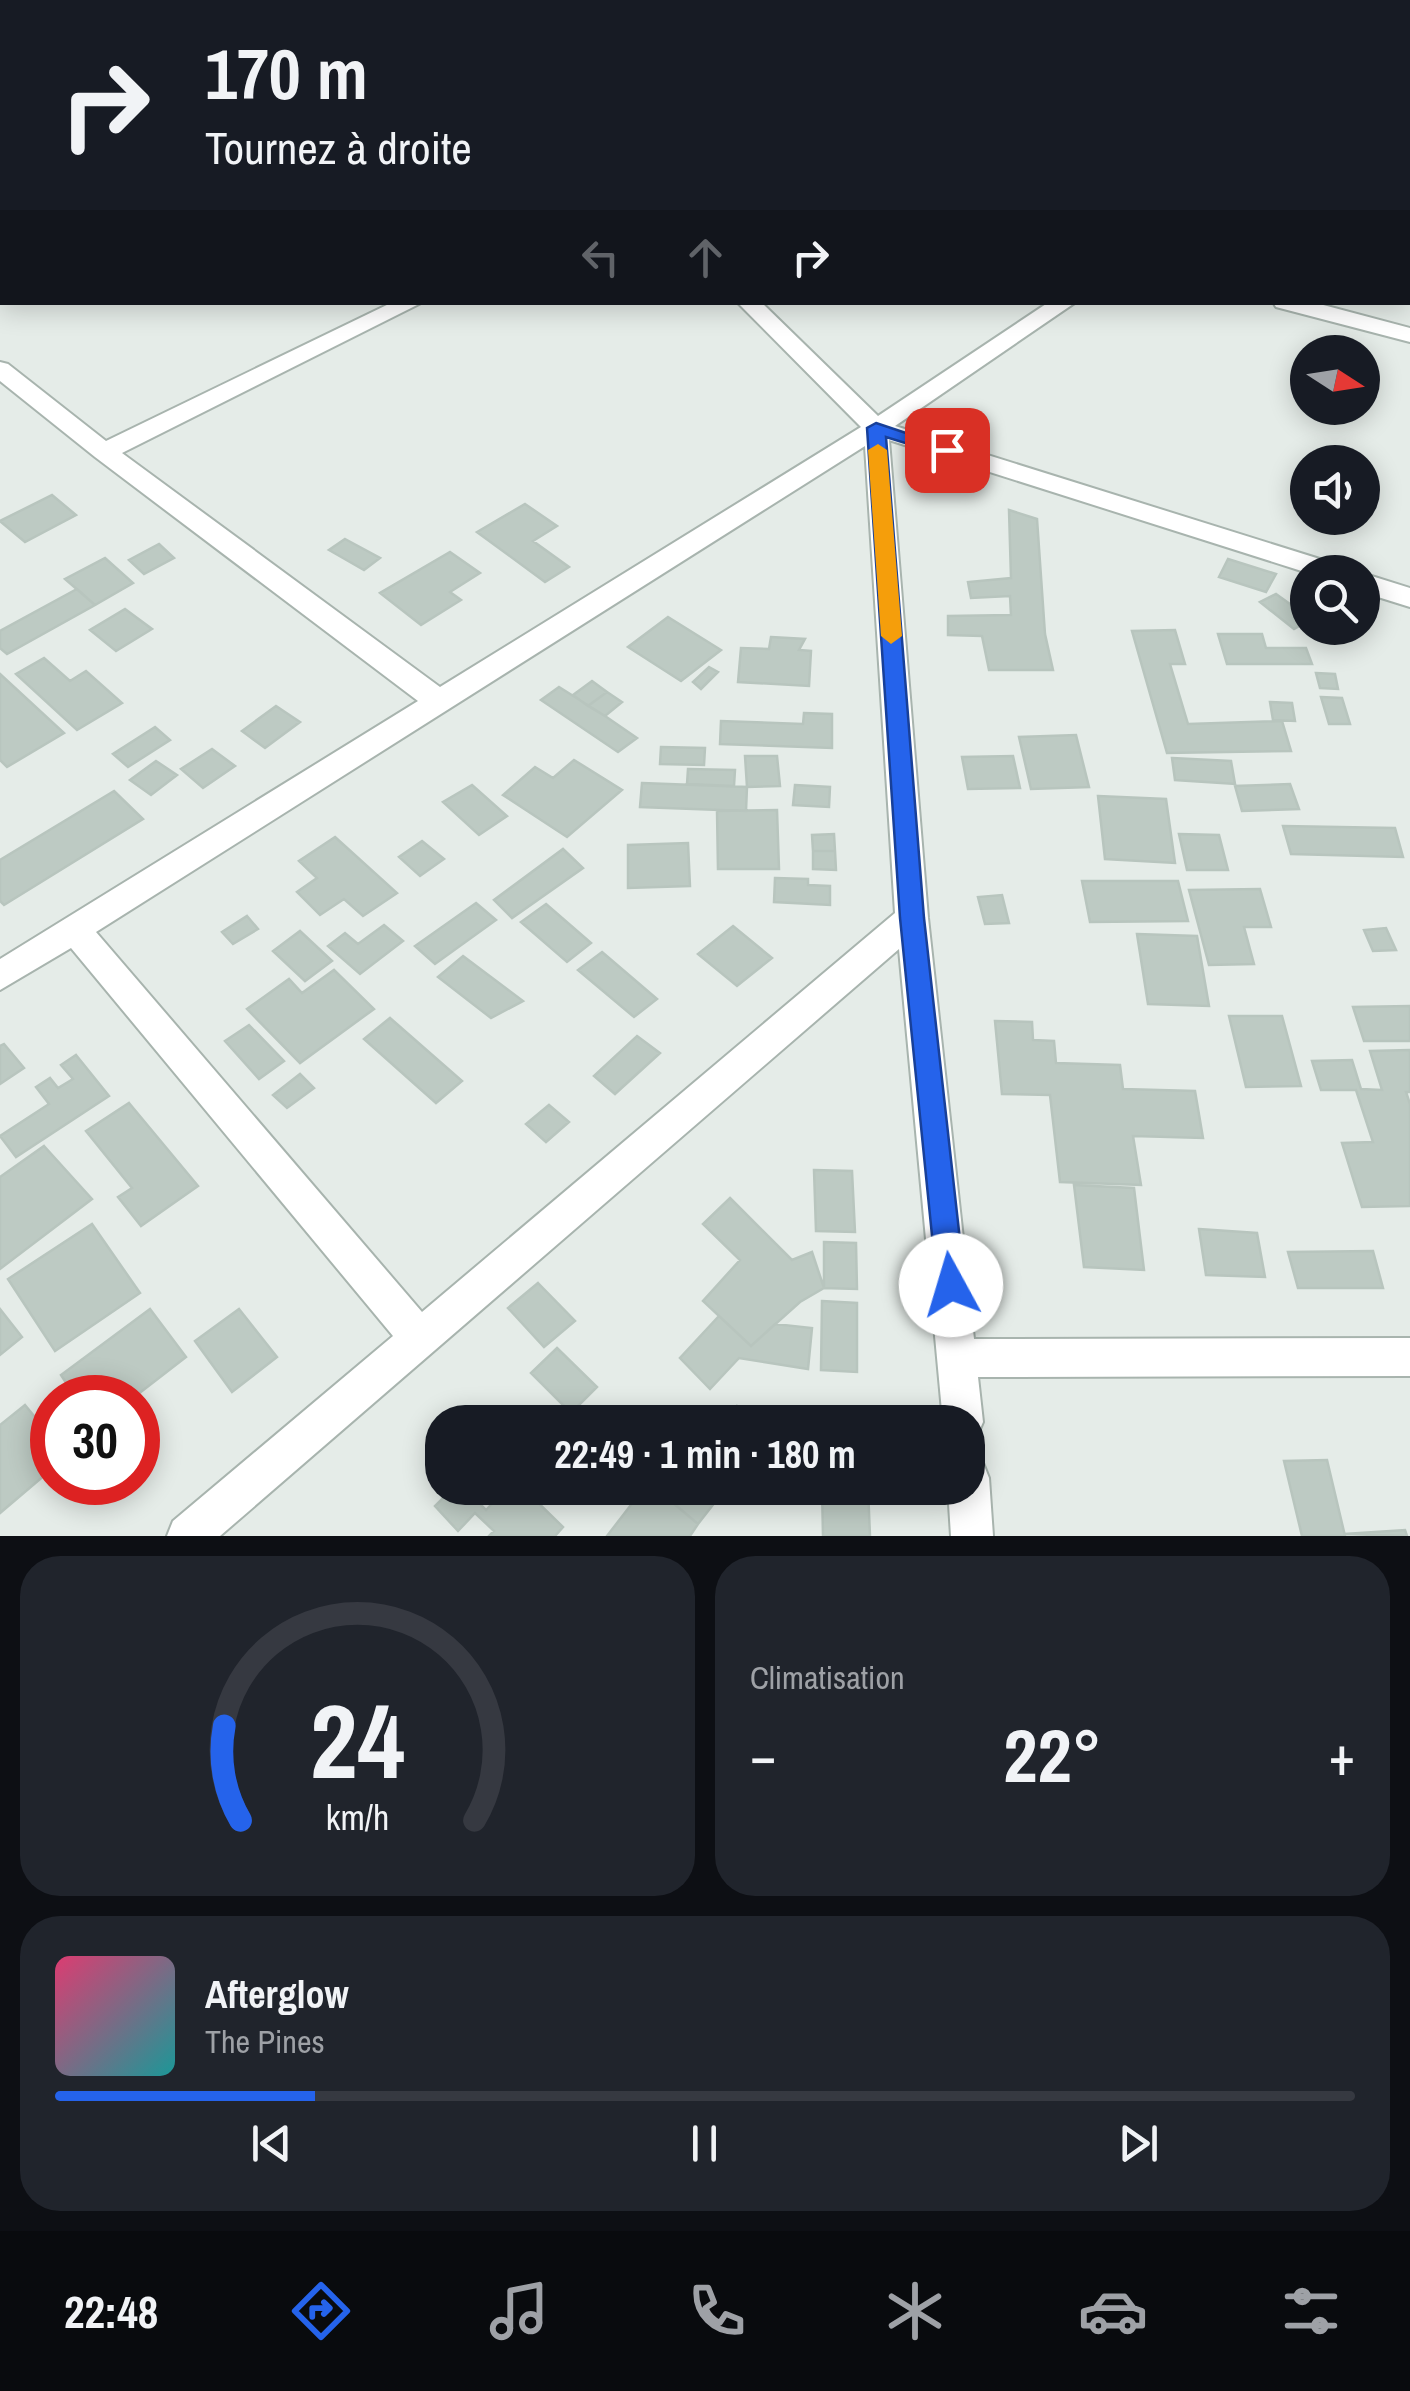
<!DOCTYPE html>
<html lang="fr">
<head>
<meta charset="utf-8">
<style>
  :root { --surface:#171b24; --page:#20242c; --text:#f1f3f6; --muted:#9ea1a6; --line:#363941; --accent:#2563eb }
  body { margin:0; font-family:"Archivo Narrow",sans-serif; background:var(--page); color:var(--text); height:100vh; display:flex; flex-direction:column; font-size:38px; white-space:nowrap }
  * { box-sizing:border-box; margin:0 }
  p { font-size:32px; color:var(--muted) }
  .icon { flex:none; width:55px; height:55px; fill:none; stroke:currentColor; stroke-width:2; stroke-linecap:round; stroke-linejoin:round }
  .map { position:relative; height:1536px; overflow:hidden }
  .drawer { display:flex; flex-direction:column; gap:20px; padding:20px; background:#0d0f14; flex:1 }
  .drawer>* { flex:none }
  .guide { position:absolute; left:0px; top:0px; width:1410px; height:305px; box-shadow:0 5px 25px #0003; background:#171b24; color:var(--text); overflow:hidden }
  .needle { width:65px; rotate:102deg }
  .controls { position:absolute; left:1290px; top:335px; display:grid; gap:20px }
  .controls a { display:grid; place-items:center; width:90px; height:90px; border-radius:50%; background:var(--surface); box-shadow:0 5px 25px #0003; font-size:50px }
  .speed { position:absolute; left:30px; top:1375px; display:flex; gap:20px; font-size:50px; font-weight:700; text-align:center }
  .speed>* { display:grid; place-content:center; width:130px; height:130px; border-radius:50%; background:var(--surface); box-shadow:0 5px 25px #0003; line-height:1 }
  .speed .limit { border:15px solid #d22; background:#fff; color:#111 }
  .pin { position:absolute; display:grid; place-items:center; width:85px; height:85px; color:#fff; margin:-42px; border-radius:20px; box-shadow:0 5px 15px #0006 }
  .me { position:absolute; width:110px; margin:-55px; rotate:354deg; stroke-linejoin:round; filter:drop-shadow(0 0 8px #0008) }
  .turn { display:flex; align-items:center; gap:35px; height:210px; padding:0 40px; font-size:45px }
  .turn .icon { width:130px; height:130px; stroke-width:2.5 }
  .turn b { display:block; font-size:70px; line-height:85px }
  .lanes { display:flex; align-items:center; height:95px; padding:0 40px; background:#0003; justify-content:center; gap:50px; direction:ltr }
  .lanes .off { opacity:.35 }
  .big { font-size:75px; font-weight:700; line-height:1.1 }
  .drawer .widget { flex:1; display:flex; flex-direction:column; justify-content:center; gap:15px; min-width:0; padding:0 35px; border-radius:40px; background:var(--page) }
  .drawer .dial { align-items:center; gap:0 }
  .dial svg { height:260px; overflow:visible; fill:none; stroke:var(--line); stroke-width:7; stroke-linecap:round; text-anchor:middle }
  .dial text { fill:var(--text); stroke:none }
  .song { display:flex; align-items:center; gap:30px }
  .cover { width:120px; height:120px; border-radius:15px; background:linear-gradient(135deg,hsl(340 70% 55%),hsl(180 70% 35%)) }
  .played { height:10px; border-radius:5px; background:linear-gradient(90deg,var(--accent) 20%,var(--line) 20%) }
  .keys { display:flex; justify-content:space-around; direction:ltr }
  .heat { display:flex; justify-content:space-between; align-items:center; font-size:55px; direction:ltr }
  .drawer .tiles { flex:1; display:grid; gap:20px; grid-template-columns:1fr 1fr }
  .widget:last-child { grid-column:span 2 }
  .trip { position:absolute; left:425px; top:1405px; width:560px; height:100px; border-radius:40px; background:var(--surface); box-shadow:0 5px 25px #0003; font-weight:700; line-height:100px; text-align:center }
  .tabs { display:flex; height:160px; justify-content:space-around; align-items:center; background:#090b0e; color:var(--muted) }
  .tabs .icon { width:70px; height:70px }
  .tabs .active { color:var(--accent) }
  .tabs b { font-size:45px; color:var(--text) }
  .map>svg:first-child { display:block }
  .building { fill:#bdcac3; stroke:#b8c5be; stroke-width:2.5 }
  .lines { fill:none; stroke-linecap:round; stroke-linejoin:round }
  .minor-casing { stroke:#a8b4ae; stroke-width:4 }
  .minor { fill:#fff; fill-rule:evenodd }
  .route { fill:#2563eb; stroke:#184099; stroke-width:2.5 }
  .slow { fill:#f59e0b }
</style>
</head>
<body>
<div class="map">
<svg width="1410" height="1536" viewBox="0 0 1410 1536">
  <rect width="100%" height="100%" fill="#e5ece8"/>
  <path class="building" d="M 52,495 L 76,515 L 25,542 L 0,521 Z
    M 525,504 L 557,526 L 533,541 L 569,567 L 545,582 L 477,532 Z
    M 1009,510 L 1037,519 L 1045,634 L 1053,670 L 989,670 L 982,636 L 948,635 L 948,616 L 1011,615 L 1010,596 L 971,598 L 968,582 L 1011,578 Z
    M 345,539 L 380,558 L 364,570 L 329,550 Z
    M 159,544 L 174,558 L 144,574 L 129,560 Z
    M 450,552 L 480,573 L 450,592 L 461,600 L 421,625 L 380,593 Z
    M 105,558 L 133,583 L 95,605 L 65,579 Z
    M 1228,559 L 1276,574 L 1266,592 L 1219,577 Z
    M 77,589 L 95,605 L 7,654 L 0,648 L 0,631 Z
    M 1276,594 L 1308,617 L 1308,621 L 1294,629 L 1260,602 Z
    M 125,609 L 152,629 L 116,651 L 90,630 Z
    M 668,617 L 721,650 L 681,681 L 628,647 Z
    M 1175,630 L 1185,664 L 1170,664 L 1188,724 L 1282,721 L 1291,751 L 1167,753 L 1132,631 Z
    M 1218,634 L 1262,634 L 1266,648 L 1306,648 L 1312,664 L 1227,664 Z
    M 771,637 L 805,639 L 799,650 L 811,651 L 809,686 L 738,682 L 741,648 L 769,649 Z
    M 44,658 L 70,681 L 86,671 L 122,703 L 77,730 L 16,674 Z
    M 709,667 L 718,672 L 701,689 L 693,682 Z
    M 1316,673 L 1335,674 L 1338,689 L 1320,688 Z
    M 0,674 L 64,733 L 7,767 L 0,760 Z
    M 592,681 L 607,692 L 588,706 L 573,695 Z
    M 559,687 L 605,716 L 637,738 L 618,752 L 541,700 Z
    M 607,692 L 622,702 L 605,716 L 588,706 Z
    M 1321,697 L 1342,698 L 1350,724 L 1329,724 Z
    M 1270,702 L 1292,703 L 1295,721 L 1273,720 Z
    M 276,706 L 300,722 L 265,748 L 242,731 Z
    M 804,713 L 832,714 L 832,748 L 720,744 L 721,721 L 803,724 Z
    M 155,727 L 170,740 L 128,767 L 113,754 Z
    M 1076,735 L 1089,787 L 1031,789 L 1019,737 Z
    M 661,747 L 705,748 L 704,765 L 660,764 Z
    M 212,749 L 235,766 L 203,788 L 181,769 Z
    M 745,756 L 777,756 L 780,786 L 747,787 Z
    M 1013,756 L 1020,788 L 968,789 L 962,757 Z
    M 1172,758 L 1231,761 L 1235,784 L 1175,780 Z
    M 574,760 L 622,790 L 567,837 L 503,795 L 535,767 L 553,778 Z
    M 156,761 L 177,775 L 151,795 L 130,780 Z
    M 688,769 L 735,770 L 734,786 L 687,784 Z
    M 642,783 L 747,787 L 746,811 L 640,807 Z
    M 1290,784 L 1299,809 L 1242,811 L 1235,786 Z
    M 472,785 L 507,816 L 479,835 L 443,802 Z
    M 795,785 L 830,787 L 829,807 L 793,805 Z
    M 114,791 L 143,819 L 4,905 L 0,901 L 0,860 Z
    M 1098,796 L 1166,799 L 1175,863 L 1105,859 Z
    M 777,810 L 779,869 L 718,869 L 717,811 Z
    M 1283,826 L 1395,828 L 1403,857 L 1291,854 Z
    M 834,834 L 835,851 L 813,851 L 812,835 Z
    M 1179,834 L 1219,835 L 1228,870 L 1187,870 Z
    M 335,837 L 397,893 L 363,916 L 344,899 L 320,915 L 297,892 L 317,878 L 299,861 Z
    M 422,841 L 444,859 L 420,876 L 399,857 Z
    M 688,843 L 690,886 L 628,888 L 628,845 Z
    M 563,849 L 583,868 L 512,918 L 494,900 Z
    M 813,851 L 835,851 L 836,870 L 813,869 Z
    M 775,878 L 808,879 L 808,885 L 830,886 L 830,905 L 774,902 Z
    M 1082,881 L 1178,881 L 1188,921 L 1090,922 Z
    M 1260,889 L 1271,927 L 1244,927 L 1254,964 L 1209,965 L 1189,890 Z
    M 1002,895 L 1009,923 L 985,924 L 978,897 Z
    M 476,903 L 496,920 L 435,964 L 415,946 Z
    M 546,904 L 591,943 L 567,962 L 521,922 Z
    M 247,916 L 258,929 L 233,944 L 222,932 Z
    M 384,925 L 403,941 L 360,974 L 328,946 L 345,933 L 358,944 Z
    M 733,926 L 772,958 L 737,986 L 698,954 Z
    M 1386,928 L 1396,950 L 1373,951 L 1364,930 Z
    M 300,931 L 332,961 L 305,981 L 273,951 Z
    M 1137,934 L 1197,936 L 1209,1006 L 1148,1004 Z
    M 602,952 L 657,999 L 634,1017 L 578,970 Z
    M 463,956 L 523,1001 L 491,1018 L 438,977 Z
    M 334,970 L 374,1009 L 300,1063 L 247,1009 L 289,979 L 302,993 Z
    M 1410,1006 L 1410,1041 L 1364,1041 L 1353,1007 Z
    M 1229,1016 L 1282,1016 L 1301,1086 L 1246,1087 Z
    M 390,1018 L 462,1081 L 436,1103 L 364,1039 Z
    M 995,1021 L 1032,1022 L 1033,1040 L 1054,1041 L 1056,1063 L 1120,1065 L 1123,1089 L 1195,1091 L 1203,1138 L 1133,1136 L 1141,1185 L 1060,1182 L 1050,1095 L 1002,1094 Z
    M 249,1025 L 284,1061 L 259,1079 L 225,1041 Z
    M 637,1036 L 660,1053 L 615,1094 L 594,1076 Z
    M 4,1044 L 24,1068 L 0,1084 L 0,1046 Z
    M 1410,1050 L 1410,1092 L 1406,1092 L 1410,1104 L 1410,1206 L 1362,1207 L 1342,1143 L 1373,1142 L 1356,1090 L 1321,1090 L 1312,1061 L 1352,1060 L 1361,1089 L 1382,1090 L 1370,1051 Z
    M 76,1055 L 109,1096 L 16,1157 L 0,1136 L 49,1104 L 36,1087 L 50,1078 L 58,1088 L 73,1079 L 61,1065 Z
    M 300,1074 L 314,1088 L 287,1108 L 273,1095 Z
    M 129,1103 L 198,1186 L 141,1226 L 118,1197 L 132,1188 L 86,1131 Z
    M 549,1105 L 569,1122 L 546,1142 L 526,1124 Z
    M 44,1146 L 92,1199 L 0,1269 L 0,1177 Z
    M 814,1170 L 852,1171 L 855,1232 L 816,1231 Z
    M 1074,1185 L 1134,1188 L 1144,1270 L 1084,1267 Z
    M 730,1198 L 792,1260 L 812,1252 L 824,1288 L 800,1302 L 751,1346 L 703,1301 L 740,1260 L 703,1224 Z
    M 92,1224 L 140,1293 L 55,1351 L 8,1279 Z
    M 1199,1229 L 1257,1233 L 1265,1277 L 1206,1275 Z
    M 824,1242 L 856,1243 L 857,1289 L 824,1288 Z
    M 1373,1251 L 1383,1288 L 1298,1288 L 1288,1252 Z
    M 538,1283 L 575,1321 L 544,1347 L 508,1308 Z
    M 822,1301 L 857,1303 L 857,1372 L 821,1370 Z
    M 0,1309 L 22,1337 L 0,1355 Z
    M 150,1309 L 186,1357 L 133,1398 L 76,1398 L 61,1375 Z
    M 239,1309 L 277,1357 L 232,1392 L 195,1341 Z
    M 719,1316 L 751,1346 L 775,1324 L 812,1328 L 808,1369 L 739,1358 L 710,1389 L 680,1358 Z
    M 557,1348 L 597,1387 L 571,1413 L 531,1373 Z
    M 25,1405 L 52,1438 L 52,1469 L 0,1513 L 0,1425 Z
    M 737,1406 L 759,1422 L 724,1422 Z
    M 820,1408 L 865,1408 L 865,1422 L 820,1422 Z
    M 1327,1460 L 1345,1536 L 1302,1536 L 1284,1461 Z
    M 453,1488 L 464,1488 L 486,1510 L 507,1488 L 523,1488 L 563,1527 L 555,1536 L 489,1536 L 494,1531 L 475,1513 L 458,1531 L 435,1506 Z
    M 644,1488 L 666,1497 L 698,1524 L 690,1536 L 607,1536 Z
    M 673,1488 L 726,1488 L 698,1524 L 666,1497 Z
    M 822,1488 L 868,1488 L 870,1536 L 823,1536 Z
    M 1405,1530 L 1407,1536 L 1344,1534 Z"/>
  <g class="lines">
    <defs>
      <path id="minor" d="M 845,0 L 863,0 L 863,2 L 845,2 Z
        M 0,11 L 2,11 L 2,21 L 0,21 Z
        M 1408,117 L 1410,117 L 1410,129 L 1408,129 Z
        M 393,302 L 423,302 L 122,453 L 440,687 L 861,427 L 737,302 L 761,302 L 878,416 L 1049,302 L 1076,302 L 895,426 L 1342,566 L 1345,572 L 1308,573 L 889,440 L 928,918 L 974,1339 L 1410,1338 L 1410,1376 L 978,1377 L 983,1422 L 977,1436 L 968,1440 L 968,1422 L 943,1422 L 899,949 L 220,1536 L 167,1536 L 173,1521 L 393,1336 L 71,948 L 0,990 L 0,959 L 418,701 L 95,457 L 0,381 L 0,362 L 8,364 L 106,441 ZM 865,446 L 895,913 L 422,1312 L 96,932 Z
        M 1273,302 L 1312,302 L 1410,328 L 1410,342 L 1276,307 Z
        M 1362,573 L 1410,588 L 1410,607 L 1362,592 Z
        M 968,1457 L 983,1463 L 989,1478 L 993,1536 L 951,1536 L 948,1488 L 968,1488 Z"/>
    </defs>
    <use href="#minor" class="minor-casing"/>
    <use href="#minor" class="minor"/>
  </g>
  <path class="route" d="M 876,423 L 957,450 L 947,456 L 886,437 L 924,918 L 965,1285 L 961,1294 L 951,1298 L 941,1294 L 937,1285 L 900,918 L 867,428 Z"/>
  <path class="slow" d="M 878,444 L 887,450 L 902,636 L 891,644 L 881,636 L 868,450 Z"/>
</svg>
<div class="controls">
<a><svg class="needle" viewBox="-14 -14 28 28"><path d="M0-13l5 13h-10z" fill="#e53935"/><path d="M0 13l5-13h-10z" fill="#9ea1a6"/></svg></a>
<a><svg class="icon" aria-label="sound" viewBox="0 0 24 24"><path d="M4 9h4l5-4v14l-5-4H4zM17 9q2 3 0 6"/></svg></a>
<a><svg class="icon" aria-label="search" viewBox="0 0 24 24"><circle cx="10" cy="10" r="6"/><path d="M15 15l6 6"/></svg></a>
</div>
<div class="speed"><div class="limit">30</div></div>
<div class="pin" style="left:947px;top:450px;background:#d93025"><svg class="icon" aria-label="arrive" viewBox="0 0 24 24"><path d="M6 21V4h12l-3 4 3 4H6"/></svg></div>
<svg class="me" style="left:951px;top:1285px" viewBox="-20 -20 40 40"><circle r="19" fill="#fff"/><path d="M0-13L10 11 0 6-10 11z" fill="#2563eb"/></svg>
<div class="trip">22:49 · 1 min · 180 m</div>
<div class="guide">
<div class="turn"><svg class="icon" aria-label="right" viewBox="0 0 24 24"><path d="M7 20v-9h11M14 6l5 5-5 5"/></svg><div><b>170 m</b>Tournez à droite</div></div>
<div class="lanes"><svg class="icon off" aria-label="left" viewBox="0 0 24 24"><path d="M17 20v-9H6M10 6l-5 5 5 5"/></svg><svg class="icon off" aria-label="ahead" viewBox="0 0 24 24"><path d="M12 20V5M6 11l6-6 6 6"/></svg><svg class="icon" aria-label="right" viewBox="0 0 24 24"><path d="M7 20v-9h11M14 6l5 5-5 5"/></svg></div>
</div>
</div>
<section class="drawer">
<div class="tiles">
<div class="widget dial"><svg viewBox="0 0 100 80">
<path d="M14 69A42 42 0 1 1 86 69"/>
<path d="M14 69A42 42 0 0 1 9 40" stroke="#2563eb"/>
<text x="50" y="56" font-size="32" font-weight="700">24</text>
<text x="50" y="72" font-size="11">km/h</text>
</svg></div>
<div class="widget"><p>Climatisation</p>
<div class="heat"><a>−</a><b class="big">22°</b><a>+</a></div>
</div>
<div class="widget">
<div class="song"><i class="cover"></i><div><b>Afterglow</b><p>The Pines</p></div></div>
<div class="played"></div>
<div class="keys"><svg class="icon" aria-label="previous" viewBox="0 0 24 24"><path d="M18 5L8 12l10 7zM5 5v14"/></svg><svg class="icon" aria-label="pause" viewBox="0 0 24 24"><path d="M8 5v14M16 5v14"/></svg><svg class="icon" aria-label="next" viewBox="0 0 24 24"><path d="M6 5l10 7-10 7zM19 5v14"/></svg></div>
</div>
</div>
</section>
<nav class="tabs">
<b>22:48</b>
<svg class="icon active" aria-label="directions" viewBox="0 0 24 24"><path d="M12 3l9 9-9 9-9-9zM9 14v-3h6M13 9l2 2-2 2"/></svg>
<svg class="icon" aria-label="music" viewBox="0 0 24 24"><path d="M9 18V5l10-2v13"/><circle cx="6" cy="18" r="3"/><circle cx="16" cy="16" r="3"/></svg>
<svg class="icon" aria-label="phone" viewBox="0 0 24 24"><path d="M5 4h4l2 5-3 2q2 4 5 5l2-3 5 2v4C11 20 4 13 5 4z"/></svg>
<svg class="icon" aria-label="climate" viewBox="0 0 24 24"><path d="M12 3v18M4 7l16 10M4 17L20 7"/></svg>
<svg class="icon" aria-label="car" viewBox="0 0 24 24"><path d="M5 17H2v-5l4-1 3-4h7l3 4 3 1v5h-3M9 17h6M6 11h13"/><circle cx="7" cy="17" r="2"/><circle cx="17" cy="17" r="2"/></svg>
<svg class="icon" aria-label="filters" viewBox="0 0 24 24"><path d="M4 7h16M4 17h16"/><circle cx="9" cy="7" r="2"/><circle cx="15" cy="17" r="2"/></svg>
</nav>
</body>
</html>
